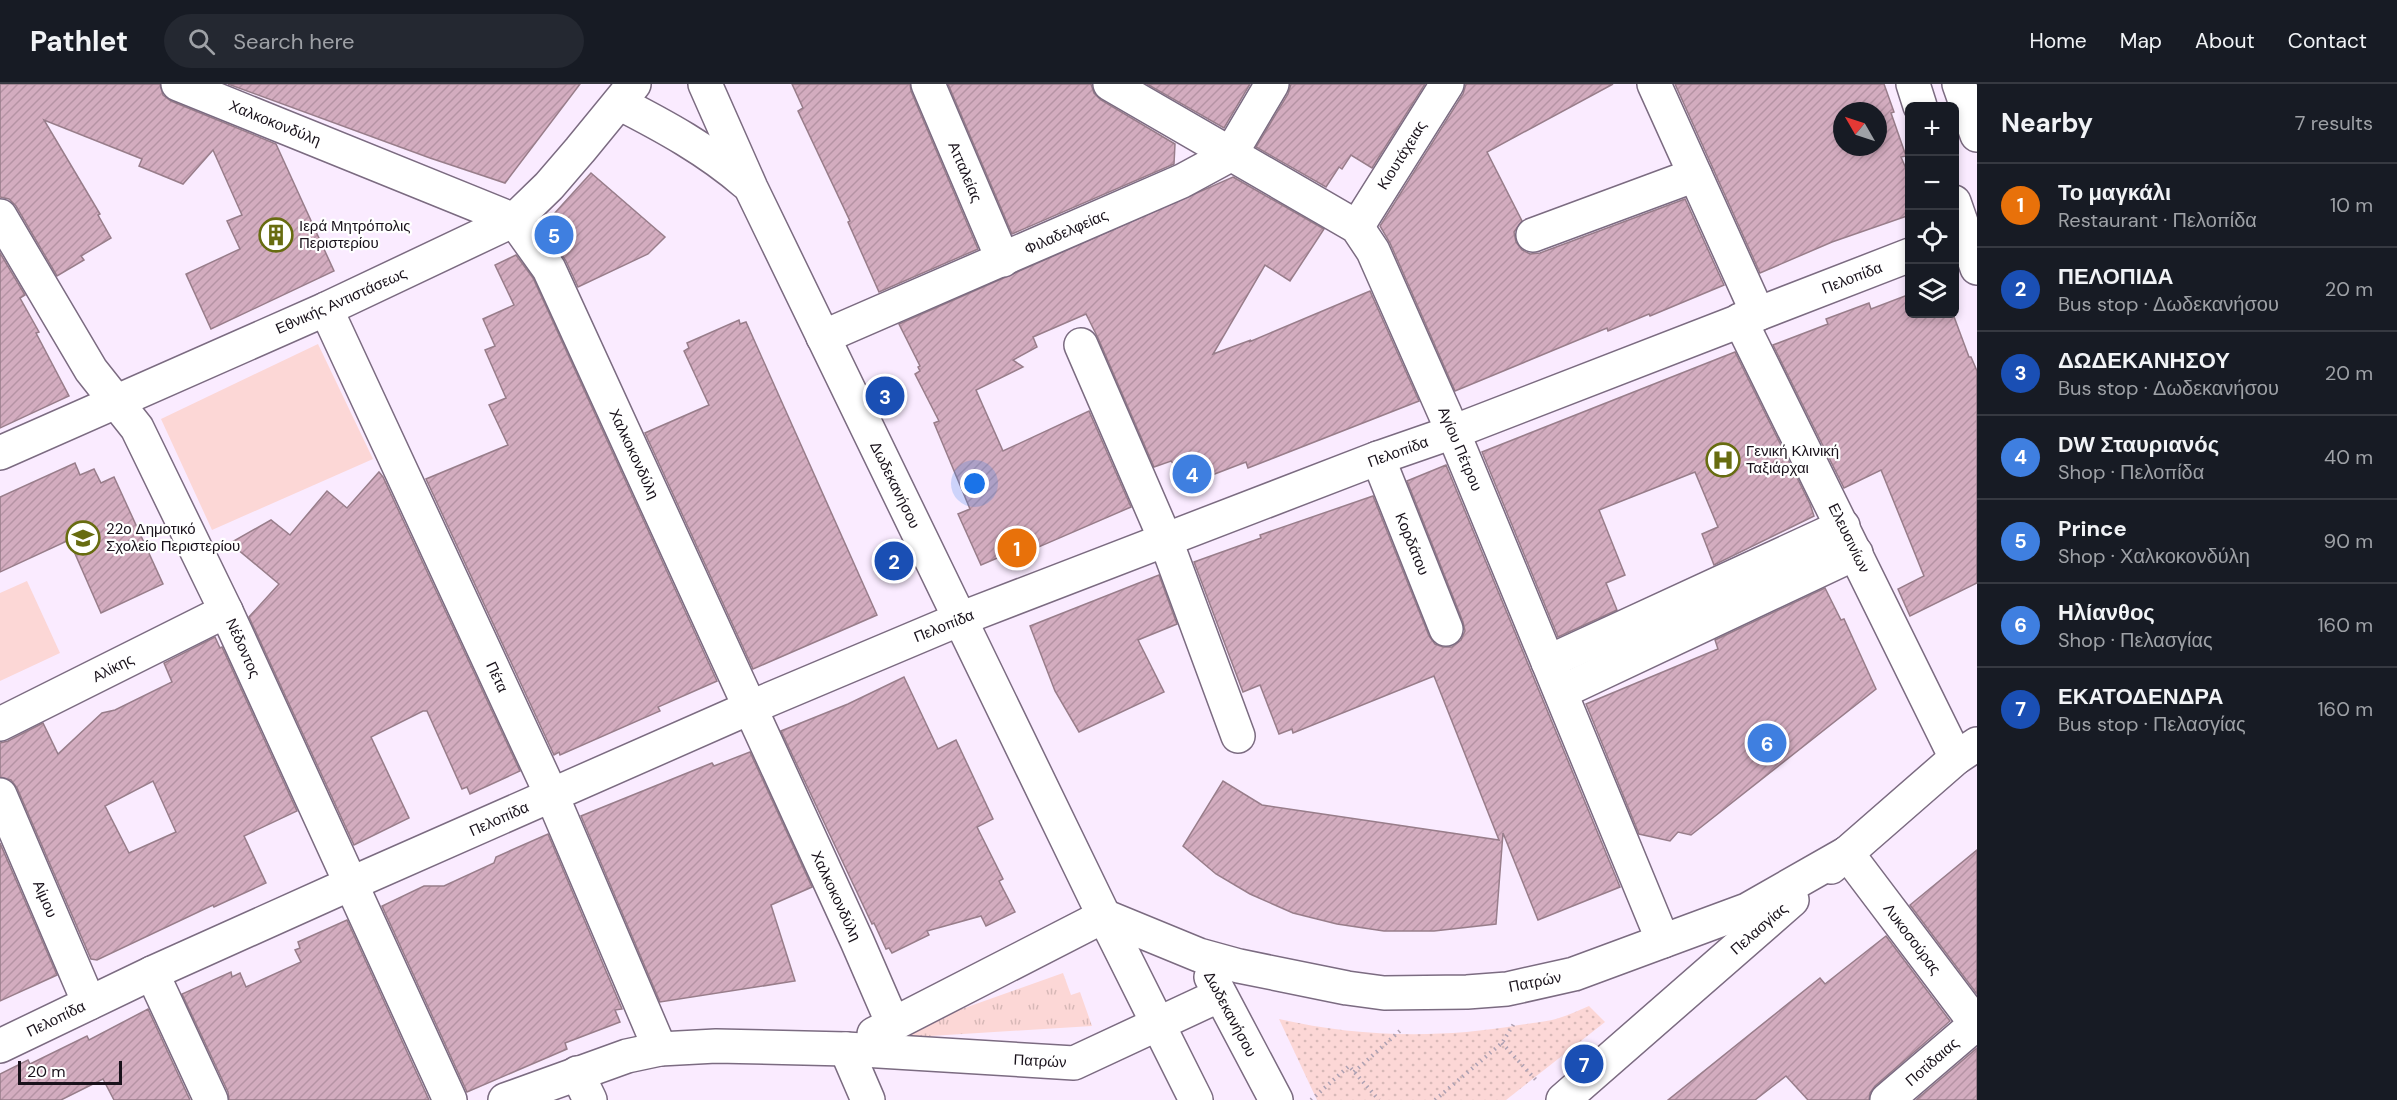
<!DOCTYPE html>
<meta charset="utf-8">
<style>
:root{--surface:#171b24;--page:#242831;--text:#f1f3f6;--muted:#9ea1a6;--line:#363941;--accent:#b45309}
body{margin:0;font-family:"DM Sans",sans-serif;background:var(--page);color:var(--text)}
.controls{position:absolute;right:18px;top:18px;display:grid;overflow:hidden;border-radius:9px;box-shadow:0 3px 9px #0003}
.controls button{width:54px;height:54px;display:grid;place-items:center;padding:0;border:0;border-bottom:2px solid var(--line);background:var(--surface);color:var(--text);font:30px sans-serif}
.compass{position:absolute;left:1833px;top:18px;width:54px;height:54px;border-radius:50%;background:var(--surface);box-shadow:0 3px 9px #0003;rotate:309deg}
.scale{position:absolute;left:18px;bottom:15px;width:104px;box-sizing:border-box;padding-left:6px;border:3px solid #19121b;border-top:0;font-size:16px;line-height:21px;white-space:nowrap;color:#19121b;-webkit-text-stroke:4px #fff;paint-order:stroke}
.you{position:absolute;left:975px;top:400px;width:21px;height:21px;margin:-15px;border:4px solid #fff;border-radius:50%;background:#1a73e8;box-shadow:0 0 0 9px #1a73e833}
.badge{display:grid;place-items:center;width:39px;height:39px;border-radius:50%;background:var(--accent);color:#fff;font-size:20px;font-weight:700}
.pin{position:absolute;translate:-50% -50%;border:3px solid #fff;box-shadow:0 2px 6px #0006}
.list{margin:0;padding:0;list-style:none}
h2{display:flex;justify-content:space-between;align-items:center;height:78px;margin:0;padding:0 24px;font-size:26px}
h2 small{font-size:20px;font-weight:400;color:var(--muted)}
.list li{display:grid;grid-template-columns:39px 1fr auto;gap:18px;align-items:center;box-sizing:border-box;height:84px;padding:0 24px;border-top:2px solid var(--line)}
.list b{display:block;font-size:22px;white-space:nowrap}
.list p{margin:0;font-size:20px;white-space:nowrap;color:var(--muted)}
.list em{font-size:20px;font-style:normal;color:var(--muted)}
.icon{flex:none;width:33px;height:33px;fill:none;stroke:currentColor;stroke-width:2;stroke-linecap:round;stroke-linejoin:round}
.map{position:relative;flex:none;width:1977px;height:1016px;overflow:hidden}
header{display:flex;align-items:center;gap:36px;box-sizing:border-box;height:84px;padding:0 30px;background:var(--surface);border-bottom:2px solid var(--line)}
header strong{font-size:28px}
nav{display:flex;gap:33px;margin-inline-start:auto;font-size:21px}
.search{width:420px;height:54px;background:var(--page);display:flex;align-items:center;gap:15px;box-sizing:border-box;padding:0 21px;border-radius:33px;color:var(--muted);font-size:22px}
main{display:flex}
aside{flex:1;background:var(--surface)}
.map>svg:first-child{display:block}
.grass{fill:url(#grass-tufts)}
.park{fill:url(#park-dots)}
.pitch{fill:#fcd7d6}
.building{fill:url(#building-hatch);stroke:#987d8a;stroke-width:1.5;fill-rule:evenodd}
.lines{fill:none;stroke-linecap:round;stroke-linejoin:round}
.minor-casing{stroke:#7b6b81;stroke-width:36}
.major-casing{stroke:#7b6b81;stroke-width:36}
.path{stroke:#aea1b2;stroke-width:4;stroke-dasharray:1.5 4.5;stroke-linecap:butt}
.minor{stroke:#fff;stroke-width:33}
.major{stroke:#fff;stroke-width:33}
.labels{text-anchor:middle;stroke-width:4.5;stroke-linejoin:round;paint-order:stroke}
.street-label{font-size:15px;fill:#19121b;stroke:#fff}
.poi-label{font-size:15px;fill:#19121b;stroke:#fff;text-anchor:start}
</style>
<header>
<strong>Pathlet</strong>
<div class="search"><svg class="icon" aria-label="search" viewBox="0 0 24 24"><circle cx="10" cy="10" r="6"/><path d="M15 15l6 6"/></svg>Search here</div>
<nav><a>Home</a><a>Map</a><a>About</a><a>Contact</a></nav>
</header>
<main>
<div class="map">
<svg width="1977" height="1016" viewBox="0 0 1977 1016">
<defs>
<pattern id="grass-tufts" width="24" height="20" patternUnits="userSpaceOnUse" patternTransform="scale(1.5)"><rect width="24" height="20" fill="#fcd7d6"/><path d="M3 7l-1-3M5 7V3M7 7l1-3M15 17l-1-3M17 17v-4M19 17l1-3" fill="none" stroke="#d7b8b7"/></pattern>
<pattern id="park-dots" width="8" height="8" patternUnits="userSpaceOnUse" patternTransform="scale(1.5)"><rect width="8" height="8" fill="#fcd7d6"/><path d="M2 2h.1M6 6h.1" fill="none" stroke="#d7b8b7" stroke-width="1.8" stroke-linecap="round"/></pattern>
<pattern id="building-hatch" width="6" height="6" patternUnits="userSpaceOnUse" patternTransform="scale(1.5)"><rect width="6" height="6" fill="#d3acbf"/><path d="M-1 1l2-2M0 6l6-6M5 7l2-2" fill="none" stroke="#b593a4"/></pattern>
</defs>
<rect width="100%" height="100%" fill="#faebff"/>
<polygon class="grass" points="1063,889 1071,911 1080,908 1092,942 883,955 914,942"/>
<path class="park" d="M1589,922L1605,938L1506,1016H1317L1279,935C1358,953 1439,955 1519,941C1532,939 1547,938 1559,934C1569,931 1579,926 1589,922Z"/>
<g class="pitch">
<polygon points="318,260 373,375 212,446 161,335"/>
<polygon points="27,497 60,569 0,597 0,509"/>
</g>
<g class="building">
<polygon points="0,0 160,0 163,11 171,17 276,60 334,187 211,245 186,190 240,165 227,137 242,131 213,66 183,100 139,82 142,75 44,36 100,130 98,131 111,154 81,172 84,176 57,192 16,122 9,115 0,113"/>
<polygon points="228,0 580,0 505,99 430,74"/>
<polygon points="792,0 910,0 911,7 978,165 879,208 848,138 850,137 798,27 803,24"/>
<polygon points="948,0 1091,0 1094,9 1101,16 1175,60 1174,80 1012,150"/>
<polygon points="1147,0 1250,0 1224,44"/>
<polygon points="1291,0 1425,0 1372,84 1351,71 1342,85 1339,83 1326,103 1256,63 1288,10"/>
<polygon points="1466,0 1613,0 1487,68 1522,137 1514,148 1516,158 1522,166 1530,170 1540,169 1685,115 1724,201 1650,232 1649,230 1608,247 1607,244 1455,307 1390,159 1380,142 1463,10"/>
<path d="M1675,0H1884L1894,28L1891,29L1906,72L1901,73L1910,94V131L1832,158L1760,189ZM1842,27H1878V63H1842Z"/>
<polygon points="591,89 665,153 648,170 578,203 566,177 543,142"/>
<polygon points="1233,93 1324,145 1290,197 1265,181 1213,270 1251,256 1249,258 1370,207 1419,317 1248,384 1246,378 1191,399 1171,377 1154,383 1098,254 1086,230 1033,253 1037,263 1013,276 1023,283 976,306 1003,367 1089,327 1131,423 1004,478 1002,472 981,481 958,430 970,425 934,339 939,337 915,290 920,287 918,283 920,282 899,240"/>
<polygon points="0,169 25,211 20,214 39,248 36,249 69,312 0,344"/>
<polygon points="516,171 533,194 717,597 658,623 660,627 560,671 559,668 554,671 426,395 508,361 489,321 506,314 485,266 495,262 483,235 514,221 495,181"/>
<polygon points="1910,210 1910,230 1953,230 1969,273 1971,273 1977,287 1977,499 1910,532 1898,505 1924,492 1881,386 1844,404 1773,261 1828,240 1826,235 1869,219 1871,225"/>
<polygon points="739,236 740,240 746,238 877,531 753,585 645,349 709,321 684,267 689,264 687,259"/>
<polygon points="1735,268 1810,420 1814,432 1714,481 1702,450 1718,443 1695,388 1599,426 1625,491 1606,499 1617,526 1558,553 1482,368"/>
<polygon points="75,379 80,391 94,385 101,399 114,393 163,500 101,529 69,456 0,488 0,413"/>
<polygon points="1446,381 1620,803 1538,836 1503,749 1496,840 1434,847 1384,847 1337,840 1293,829 1250,810 1216,790 1183,762 1223,697 1262,721 1499,756 1434,592 1293,649 1292,645 1279,650 1260,601 1243,608 1194,478 1261,454 1260,451 1373,412 1429,552 1435,560 1443,563 1452,563 1461,556 1465,547 1463,538 1407,397"/>
<polygon points="379,388 383,393 520,687 470,710 467,703 462,705 427,627 423,627 371,653 409,734 354,761 249,533 279,500 230,459 271,436 290,451 327,407 347,424"/>
<polygon points="1159,491 1177,540 1138,556 1164,608 1079,648 1055,607 1030,542"/>
<polygon points="1825,504 1841,536 1844,535 1876,605 1691,751 1678,748 1670,757 1639,750 1586,620 1718,565 1715,556"/>
<path d="M215,553L220,564L222,563L297,727L244,752L266,799L214,823L213,821L97,876L91,875L17,704L11,696L0,693V659L8,657L43,639L58,670L102,629L115,626L172,598L164,579ZM153,697L176,748L129,769L105,722Z"/>
<polygon points="904,593 938,665 956,656 993,735 977,743 1003,795 999,797 1015,828 986,842 981,832 927,847 929,851 892,869 889,864 886,865 874,839 872,840 781,647 848,620"/>
<polygon points="750,668 812,803 771,821 795,897 660,918 581,732 712,679 714,682"/>
<polygon points="548,750 622,925 615,926 620,938 565,959 567,965 467,1008 382,822 424,802 444,802 494,779 496,773"/>
<polygon points="0,759 57,891 0,917"/>
<polygon points="1977,766 1977,910 1910,821"/>
<polygon points="347,836 429,1016 229,1016 228,1008 182,910 231,888 232,893 240,889 246,903 301,878 295,866 300,864 298,858"/>
<polygon points="1886,852 1950,937 1875,1002 1870,1009 1869,1016 1808,1016 1786,992 1755,1016 1668,1016 1820,894 1825,900"/>
<polygon points="148,925 190,1016 114,1016 103,995 61,1016 0,1016 0,990 28,976 30,980 87,952 89,956"/>
<polygon points="1977,964 1977,1016 1916,1016"/>
</g>
<g class="lines">
<g class="minor-casing">
<g id="minor">
<polyline points="178,0 514,136 549,185 857,857 893,940"/>
<polyline points="705,0 751,104 1104,832 1196,1016"/>
<polyline points="928,0 1003,176"/>
<polyline points="1110,0 1357,143 1373,167 1453,348 1663,857"/>
<polyline points="1654,0 1758,230"/>
<path d="M619,19C664,42 708,66 746,99"/>
<polyline points="0,132 91,286 137,344 226,527 450,1016"/>
<polyline points="1357,143 1447,0"/>
<polyline points="1533,151 1695,91"/>
<polyline points="326,225 552,712 660,965"/>
<polyline points="1740,236 1956,674"/>
<polyline points="823,253 1182,97 1230,71 1272,0"/>
<polyline points="1081,261 1166,457 1238,652"/>
<polyline points="0,369 326,225 514,136 549,102 580,66 634,0"/>
<polyline points="1378,374 1446,545"/>
<polyline points="1548,578 1843,442"/>
<polyline points="1561,608 1856,469"/>
<polyline points="0,640 226,527"/>
<polyline points="0,711 89,919"/>
<polyline points="1847,769 1977,941"/>
<polyline points="1831,783 1956,674 1977,660"/>
<polyline points="1104,832 1199,871 1239,882 1347,904 1384,909 1467,908 1507,905 1574,890 1747,826 1847,769"/>
<polyline points="152,889 211,1016"/>
<polyline points="1211,893 1276,1016"/>
<polyline points="874,950 1104,832"/>
<polyline points="0,962 152,889 350,800 749,624 960,535 1378,374 1453,348 1910,171"/>
<polyline points="846,965 868,1016"/>
<polyline points="577,989 590,1016"/>
<polyline points="505,1016 627,972 660,965 716,962 846,965 1074,979 1220,911"/>
<polyline points="1563,1016 1792,816"/>
<polyline points="1887,1016 1977,939"/>
</g>
</g>
<g class="major-casing">
<g id="major">
<polyline points="1913,0 1920,22"/>
<polyline points="1959,0 1977,51"/>
<polyline points="1954,118 1977,184"/>
</g>
</g>
<g class="path">
<polyline points="1502,959 1536,996"/>
<polyline points="1354,988 1403,944"/>
<polyline points="1311,1016 1349,982 1379,1016"/>
<polyline points="1435,1016 1502,959 1515,938"/>
</g>
<use href="#minor" class="minor"/>
<use href="#major" class="major"/>
</g>
<defs>
<g id="building-ring" transform="scale(1.725)"><circle r="9.5" fill="#fff" stroke="#676c10" stroke-width="1.5"/><path d="M-4-6H4V6H1V3H-1V6H-4ZM-2.5-4.3h1.7v1.8h-1.7ZM.8-4.3h1.7v1.8H.8ZM-2.5-1h1.7V.8h-1.7ZM.8-1h1.7V.8H.8Z" fill="#676c10"/></g>
<g id="hospital-ring" transform="scale(1.725)"><circle r="9.5" fill="#fff" stroke="#676c10" stroke-width="1.5"/><path d="M-5-5h3v3.5h4V-5h3V5h-3V1.5h-4V5h-3Z" fill="#676c10"/></g>
<g id="school-ring" transform="scale(1.725)"><circle r="9.5" fill="#fff" stroke="#676c10" stroke-width="1.5"/><path d="M0-5L7-2L0 1L-7-2ZM-4 1L0 2.5L4 1V4Q0 6-4 4Z" fill="#676c10"/></g>
</defs>
<g fill-rule="evenodd">
<use href="#building-ring" x="276" y="151"/>
<use href="#hospital-ring" x="1723" y="376"/>
<use href="#school-ring" x="83" y="454"/>
</g>
<g class="labels">
<g class="street-label">
<text transform="translate(275 39) rotate(22)" y="5">Χαλκοκονδύλη</text>
<text transform="translate(1402 71) rotate(-58)" y="5">Κιουτάχειας</text>
<text transform="translate(965 88) rotate(67)" y="5">Ατταλείας</text>
<text transform="translate(1066 148) rotate(-24)" y="5">Φιλαδελφείας</text>
<text transform="translate(1852 194) rotate(-21)" y="5">Πελοπίδα</text>
<text transform="translate(341 217) rotate(-24)" y="5">Εθνικής Αντιστάσεως</text>
<text transform="translate(1460 365) rotate(67)" y="5">Αγίου Πέτρου</text>
<text transform="translate(1398 368) rotate(-20)" y="5">Πελοπίδα</text>
<text transform="translate(634 370) rotate(65)" y="5">Χαλκοκονδύλη</text>
<text transform="translate(895 401) rotate(64)" y="5">Δωδεκανήσου</text>
<text transform="translate(1849 454) rotate(64)" y="5">Ελευσινίων</text>
<text transform="translate(1412 460) rotate(68)" y="5">Κορδάτου</text>
<text transform="translate(944 542) rotate(-22)" y="5">Πελοπίδα</text>
<text transform="translate(243 564) rotate(66)" y="5">Νέδοντος</text>
<text transform="translate(113 584) rotate(-27)" y="5">Αλίκης</text>
<text transform="translate(497 593) rotate(65)" y="5">Πέτα</text>
<text transform="translate(499 735) rotate(-24)" y="5">Πελοπίδα</text>
<text transform="translate(836 812) rotate(65)" y="5">Χαλκοκονδύλη</text>
<text transform="translate(45 815) rotate(67)" y="5">Αίμου</text>
<text transform="translate(1759 845) rotate(-41)" y="5">Πελασγίας</text>
<text transform="translate(1912 855) rotate(53)" y="5">Λυκοσούρας</text>
<text transform="translate(1535 898) rotate(-11)" y="5">Πατρών</text>
<text transform="translate(1230 930) rotate(62)" y="5">Δωδεκανήσου</text>
<text transform="translate(56 935) rotate(-26)" y="5">Πελοπίδα</text>
<text transform="translate(1040 977) rotate(3)" y="5">Πατρών</text>
<text transform="translate(1932 978) rotate(-41)" y="5">Ποτίδαιας</text>
</g>
<g class="poi-label">
<text x="299" y="147">Ιερά Μητρόπολις<tspan x="299" dy="17">Περιστερίου</tspan></text>
<text x="1746" y="372">Γενική Κλινική<tspan x="1746" dy="17">Ταξιάρχαι</tspan></text>
<text x="106" y="450">22ο Δημοτικό<tspan x="106" dy="17">Σχολείο Περιστερίου</tspan></text>
</g>
</g>
</svg>
<div class="controls">
<button>+</button>
<button>−</button>
<button><svg class="icon" aria-label="locate" viewBox="0 0 24 24"><circle cx="12" cy="12" r="6"/><path d="M12 2v4M12 18v4M2 12h4M18 12h4"/></svg></button>
<button><svg class="icon" aria-label="layers" viewBox="0 0 24 24"><path d="M12 4l9 5-9 5-9-5zM3 14l9 5 9-5"/></svg></button>
</div>
<svg class="compass" viewBox="-18 -18 36 36"><path d="M0-13l5 13h-10z" fill="#e53935"/><path d="M0 13l5-13h-10z" fill="#9ea1a6"/></svg>
<div class="scale">20 m</div>
<div class="you"></div>
<div class="pin badge" style="left:1017px;top:464px;background:#e8710a">1</div>
<div class="pin badge" style="left:894px;top:477px;background:#1a4fb4">2</div>
<div class="pin badge" style="left:885px;top:312px;background:#1a4fb4">3</div>
<div class="pin badge" style="left:1192px;top:390px;background:#3f7fe0">4</div>
<div class="pin badge" style="left:554px;top:151px;background:#3f7fe0">5</div>
<div class="pin badge" style="left:1767px;top:659px;background:#3f7fe0">6</div>
<div class="pin badge" style="left:1584px;top:980px;background:#1a4fb4">7</div>
</div>
<aside>
<h2>Nearby<small>7 results</small></h2>
<ul class="list">
<li><span class="badge" style="background:#e8710a">1</span><div><b>Το μαγκάλι</b><p>Restaurant · Πελοπίδα</p></div><em>10 m</em></li>
<li><span class="badge" style="background:#1a4fb4">2</span><div><b>ΠΕΛΟΠΙΔΑ</b><p>Bus stop · Δωδεκανήσου</p></div><em>20 m</em></li>
<li><span class="badge" style="background:#1a4fb4">3</span><div><b>ΔΩΔΕΚΑΝΗΣΟΥ</b><p>Bus stop · Δωδεκανήσου</p></div><em>20 m</em></li>
<li><span class="badge" style="background:#3f7fe0">4</span><div><b>DW Σταυριανός</b><p>Shop · Πελοπίδα</p></div><em>40 m</em></li>
<li><span class="badge" style="background:#3f7fe0">5</span><div><b>Prince</b><p>Shop · Χαλκοκονδύλη</p></div><em>90 m</em></li>
<li><span class="badge" style="background:#3f7fe0">6</span><div><b>Ηλίανθος</b><p>Shop · Πελασγίας</p></div><em>160 m</em></li>
<li><span class="badge" style="background:#1a4fb4">7</span><div><b>ΕΚΑΤΟΔΕΝΔΡΑ</b><p>Bus stop · Πελασγίας</p></div><em>160 m</em></li>
</ul>
</aside>
</main>
